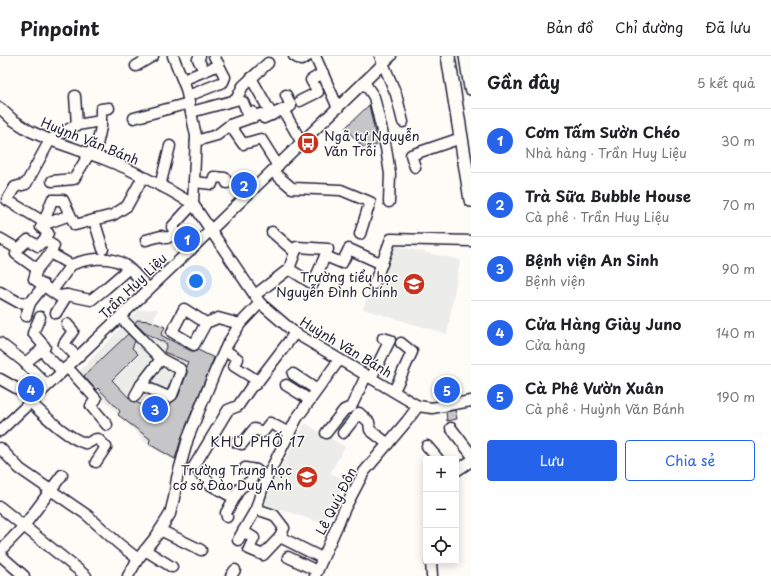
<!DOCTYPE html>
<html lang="vi">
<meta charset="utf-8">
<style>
:root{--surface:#fff;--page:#f6f6f6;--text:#202124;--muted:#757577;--line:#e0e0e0;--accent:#2563eb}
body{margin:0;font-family:"Playpen Sans",sans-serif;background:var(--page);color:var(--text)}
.controls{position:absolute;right:12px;bottom:12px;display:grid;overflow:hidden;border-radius:4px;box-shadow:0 2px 10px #0003}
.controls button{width:36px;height:36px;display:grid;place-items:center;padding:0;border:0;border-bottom:1px solid var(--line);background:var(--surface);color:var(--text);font:20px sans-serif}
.you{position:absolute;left:196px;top:225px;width:14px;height:14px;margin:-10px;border:3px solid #fff;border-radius:50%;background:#1a73e8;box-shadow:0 0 0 6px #1a73e833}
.badge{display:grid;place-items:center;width:26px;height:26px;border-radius:50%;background:var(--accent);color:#fff;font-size:13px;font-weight:700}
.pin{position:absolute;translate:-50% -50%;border:2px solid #fff;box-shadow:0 1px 4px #0006}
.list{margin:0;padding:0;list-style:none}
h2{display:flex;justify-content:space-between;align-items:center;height:52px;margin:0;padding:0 16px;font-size:17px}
h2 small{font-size:13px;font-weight:400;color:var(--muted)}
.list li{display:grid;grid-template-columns:26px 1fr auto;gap:12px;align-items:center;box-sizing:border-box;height:64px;padding:0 16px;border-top:1px solid var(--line)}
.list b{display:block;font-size:15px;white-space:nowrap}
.list p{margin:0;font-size:13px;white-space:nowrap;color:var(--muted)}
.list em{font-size:13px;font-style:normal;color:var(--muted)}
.actions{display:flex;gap:8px;padding:12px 16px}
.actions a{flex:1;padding:9px 0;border:1px solid var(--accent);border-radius:4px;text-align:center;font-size:14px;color:var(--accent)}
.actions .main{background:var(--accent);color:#fff}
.icon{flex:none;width:22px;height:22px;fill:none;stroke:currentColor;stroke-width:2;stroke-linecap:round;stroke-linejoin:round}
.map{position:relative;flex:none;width:471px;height:520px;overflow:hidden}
header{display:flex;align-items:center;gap:24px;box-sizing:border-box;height:56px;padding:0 20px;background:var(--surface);border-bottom:1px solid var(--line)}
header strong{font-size:19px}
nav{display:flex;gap:22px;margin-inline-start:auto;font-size:14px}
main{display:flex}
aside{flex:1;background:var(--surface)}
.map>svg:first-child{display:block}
.built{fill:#ecece9}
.building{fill:#c6c6c8;stroke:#22223b}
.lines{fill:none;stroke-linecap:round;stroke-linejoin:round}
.minor-casing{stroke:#22223b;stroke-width:13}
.major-casing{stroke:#22223b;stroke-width:16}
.minor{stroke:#fdfcf7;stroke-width:10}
.major{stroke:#fdfcf7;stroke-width:13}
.labels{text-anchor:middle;stroke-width:3;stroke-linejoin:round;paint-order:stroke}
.poi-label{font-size:13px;fill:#22223b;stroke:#fdfcf7;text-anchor:end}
.street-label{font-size:13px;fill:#22223b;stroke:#fdfcf7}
.neighbourhood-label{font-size:14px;letter-spacing:1px;fill:#22223b;stroke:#fdfcf7}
</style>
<header>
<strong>Pinpoint</strong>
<nav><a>Bản đồ</a><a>Chỉ đường</a><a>Đã lưu</a></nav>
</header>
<main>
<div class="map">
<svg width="471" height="520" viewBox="0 0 471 520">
<rect width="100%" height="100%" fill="#fdfcf7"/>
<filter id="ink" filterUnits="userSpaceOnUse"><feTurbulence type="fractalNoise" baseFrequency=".025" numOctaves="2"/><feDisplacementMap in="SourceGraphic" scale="8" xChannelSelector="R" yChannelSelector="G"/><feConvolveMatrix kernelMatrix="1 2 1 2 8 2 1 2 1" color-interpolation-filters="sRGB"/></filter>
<g filter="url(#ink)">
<g class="built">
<polygon points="387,188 460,204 447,278 363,253"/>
<polygon points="158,253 151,271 218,302 175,405 149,390 78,317 138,254"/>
<polygon points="305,367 345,391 330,417 347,425 324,468 262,447"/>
</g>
<g class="building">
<polygon points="369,49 377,86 376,90 363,91 345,72"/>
<polygon points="137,264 150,265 165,271 161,279 191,295 194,295 198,294 214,302 182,380 175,403 149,388 150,383 118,359 120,355 98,332 96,334 84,320 128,278 135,285 132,292 138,298 112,324 132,345 167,358 171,347 178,341 187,317 186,310 188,306 164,296 167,288 145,277 135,267"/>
<polygon points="455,354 457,363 447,365 446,356"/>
</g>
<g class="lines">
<g class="minor-casing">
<g id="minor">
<polyline points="173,0 186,33 196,80 193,148 172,171 191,194"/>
<polyline points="200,0 198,3 204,15"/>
<polyline points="294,0 301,4 308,0"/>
<polyline points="315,0 338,52"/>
<polyline points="380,0 396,38 403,66"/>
<polyline points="136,10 153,0"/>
<polyline points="251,22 272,59"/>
<polyline points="183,24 219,9"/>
<polyline points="364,26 374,41 386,92 390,118 389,146"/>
<polyline points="75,40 77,69"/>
<polyline points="188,40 223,26 225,21 214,0"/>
<polyline points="300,45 318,36 311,24 323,17"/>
<polyline points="243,46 247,56 252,56 254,61"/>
<polyline points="0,52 13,64 30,75 50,84 104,103 126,112 169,134 193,148 260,247 295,277 418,350 432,352 471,345"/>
<polyline points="283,54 302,87"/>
<polyline points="191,56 236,44 243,30 268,7"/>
<polyline points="134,62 189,47"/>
<polyline points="230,69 243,88 261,83 278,110"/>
<polyline points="196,85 217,79 230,69 261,58 264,62 291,50 286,39"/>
<polyline points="415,111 411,99 461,82"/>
<polyline points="272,115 292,132 341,134 370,146 360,178"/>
<polyline points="52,125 74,123 89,98 97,89 101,71 101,53 109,52"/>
<polyline points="194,126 212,128 214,121 225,122 227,127"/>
<polyline points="160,130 170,90"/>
<polyline points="70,159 48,167 44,166 52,144 63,144 75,169 113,159 127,150 143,121"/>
<polyline points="94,164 103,193"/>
<polyline points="272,176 295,196"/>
<polyline points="0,184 1,183 18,193 28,184 38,190 44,184 54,190 50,197"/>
<polyline points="44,184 48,177 41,171 44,166 7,144 15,131 26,128 50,84 59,78 77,69 101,65"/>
<polyline points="146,184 161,180 167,182 177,177"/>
<polyline points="18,193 16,198 37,213"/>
<polyline points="325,200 342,207 349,193 382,208"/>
<polyline points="71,209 50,197 37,213 34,223 58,240 67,239 91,244 106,232 128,213"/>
<path d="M71,209C86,203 108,199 123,208C132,213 142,226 149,233"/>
<polyline points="374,228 391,183 471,185"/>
<polyline points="52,235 71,209"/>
<polyline points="0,236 18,246 30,247"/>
<polyline points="255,239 289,213 297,191 328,193 313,228 289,213"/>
<polyline points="56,257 67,239"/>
<polyline points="26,260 30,247 44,229"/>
<polyline points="120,261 161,303 141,329 135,340"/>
<polyline points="206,267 184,253 172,276 194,289 206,267 218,262 240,268"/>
<polyline points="67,268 73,275 64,288 77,301"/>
<polyline points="0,287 23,305 47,329"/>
<polyline points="41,294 62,315"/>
<polyline points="225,294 238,303 234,310 258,325"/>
<polyline points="25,307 45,291 33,277 40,261"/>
<polyline points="67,311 96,343 91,350 107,369"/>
<polyline points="293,318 317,334"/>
<polyline points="371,322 390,284 383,282"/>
<polyline points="0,323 34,342"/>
<polyline points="141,329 169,341 172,339 181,315 180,313 161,303"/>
<polyline points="286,329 310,344"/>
<polyline points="394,335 412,296 401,287"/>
<path d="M30,346C43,358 67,382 85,387C90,389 92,382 98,383L106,391L96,406"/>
<polyline points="451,372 471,398"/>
<polyline points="0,375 210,175 391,0"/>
<polyline points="326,377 344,354 351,351 366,320"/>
<polyline points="343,377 359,357 369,366 370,374 388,388"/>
<polyline points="236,386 242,388 254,373 263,376 270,367 289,377"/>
<polyline points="427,390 438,403"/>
<polyline points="0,392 20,413 87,459 119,488 138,503"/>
<polyline points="193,412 228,354 238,350 251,331 256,328 295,277"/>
<polyline points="245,412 256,414 260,417"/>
<polyline points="456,415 471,405"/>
<polyline points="200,418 208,425 209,428 234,442"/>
<polyline points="0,451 86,520"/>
<polyline points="256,453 274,459 284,472 280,481 322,502"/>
<polyline points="227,461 226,457 240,432 251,425 256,414"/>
<polyline points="160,474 201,494"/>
<polyline points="243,475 254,482 249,493 263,499 280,481"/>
<polyline points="238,484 256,453 264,427 297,362 339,304"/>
<polyline points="145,494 172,511"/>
<polyline points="0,495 24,470 62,419"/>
<polyline points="0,499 24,520"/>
<polyline points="288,501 317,515"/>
<polyline points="431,505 432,520"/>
<polyline points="128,520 138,503 157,479 170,458 174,442 177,422 188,382 216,313 227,289 240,268 260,247"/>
<polyline points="231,520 235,514"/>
<polyline points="315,520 345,452 364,416 407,365 418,350"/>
</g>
</g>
<g class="major-casing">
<g id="major">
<polyline points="448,0 471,144"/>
<polyline points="466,0 471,32"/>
</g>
</g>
<use href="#minor" class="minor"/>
<use href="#major" class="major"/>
</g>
</g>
<defs>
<g id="bus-disc" transform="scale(1.15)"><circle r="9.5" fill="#c8321e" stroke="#fdfcf7"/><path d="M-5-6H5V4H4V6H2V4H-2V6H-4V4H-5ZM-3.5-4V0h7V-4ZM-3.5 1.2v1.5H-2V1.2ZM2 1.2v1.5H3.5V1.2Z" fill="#fff"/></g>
<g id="school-disc" transform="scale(1.15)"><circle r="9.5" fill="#c8321e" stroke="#fdfcf7"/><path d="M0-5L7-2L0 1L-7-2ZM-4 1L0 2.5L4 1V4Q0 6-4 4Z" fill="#fff"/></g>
</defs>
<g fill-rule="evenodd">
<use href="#bus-disc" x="308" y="87"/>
<use href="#school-disc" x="414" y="228"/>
<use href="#school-disc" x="307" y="421"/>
</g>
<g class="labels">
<g class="poi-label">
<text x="324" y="85" text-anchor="start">Ngã tư Nguyễn<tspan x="324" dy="15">Văn Trỗi</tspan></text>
<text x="398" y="226">Trường tiểu học<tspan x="398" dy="15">Nguyễn Đình Chính</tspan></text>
<text x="292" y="419">Trường Trung học<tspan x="292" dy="15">cơ sở Đào Duy Anh</tspan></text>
</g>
<g class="street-label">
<text transform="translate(90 85) rotate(22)" y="5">Huỳnh Văn Bánh</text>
<text transform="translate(133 230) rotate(-44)" y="5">Trần Huy Liệu</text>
<text transform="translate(346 291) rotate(31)" y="5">Huỳnh Văn Bánh</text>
<text transform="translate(336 445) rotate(-63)" y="5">Lê Quý Ðôn</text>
</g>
<g class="neighbourhood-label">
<text x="258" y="391">KHU PHỐ 17</text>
</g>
</g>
</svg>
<div class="controls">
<button>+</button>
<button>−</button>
<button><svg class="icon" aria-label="locate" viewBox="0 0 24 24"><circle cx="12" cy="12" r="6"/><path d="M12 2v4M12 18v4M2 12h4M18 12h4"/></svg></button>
</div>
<div class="you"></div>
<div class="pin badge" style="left:187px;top:183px">1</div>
<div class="pin badge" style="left:244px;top:129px">2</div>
<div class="pin badge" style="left:155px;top:353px">3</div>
<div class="pin badge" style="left:31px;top:333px">4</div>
<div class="pin badge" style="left:447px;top:334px">5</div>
</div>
<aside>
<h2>Gần đây<small>5 kết quả</small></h2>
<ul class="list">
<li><span class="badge">1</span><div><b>Cơm Tấm Sườn Chéo</b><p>Nhà hàng · Trần Huy Liệu</p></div><em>30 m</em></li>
<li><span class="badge">2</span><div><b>Trà Sữa Bubble House</b><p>Cà phê · Trần Huy Liệu</p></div><em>70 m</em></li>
<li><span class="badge">3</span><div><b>Bệnh viện An Sinh</b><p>Bệnh viện</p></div><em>90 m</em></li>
<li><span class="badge">4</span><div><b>Cửa Hàng Giày Juno</b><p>Cửa hàng</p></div><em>140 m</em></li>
<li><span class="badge">5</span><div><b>Cà Phê Vườn Xuân</b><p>Cà phê · Huỳnh Văn Bánh</p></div><em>190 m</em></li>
</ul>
<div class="actions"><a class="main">Lưu</a><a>Chia sẻ</a></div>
</aside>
</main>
